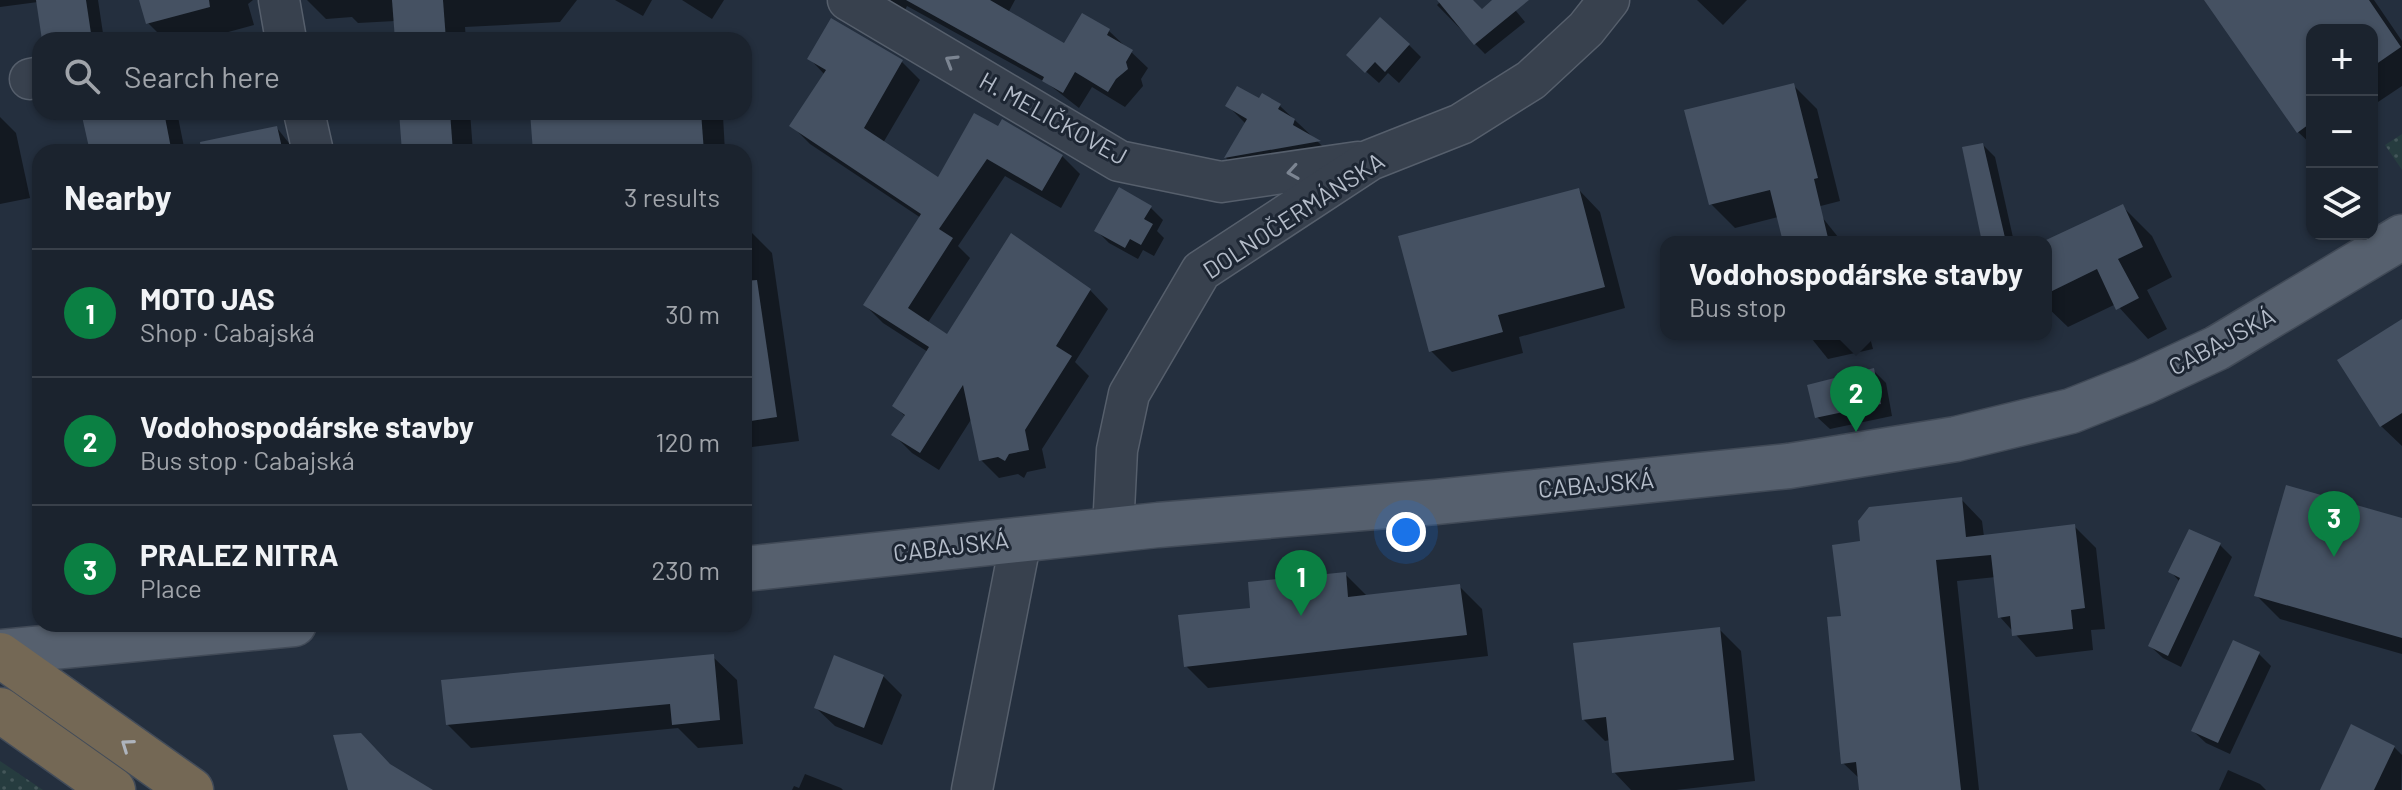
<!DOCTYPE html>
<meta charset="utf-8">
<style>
:root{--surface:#1b232e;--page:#242b36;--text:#f1f3f6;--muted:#a0a4aa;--line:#39404a;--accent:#0b8043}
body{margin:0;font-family:Barlow,sans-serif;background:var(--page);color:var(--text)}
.controls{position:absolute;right:24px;top:24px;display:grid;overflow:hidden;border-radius:16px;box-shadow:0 2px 6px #0004}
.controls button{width:72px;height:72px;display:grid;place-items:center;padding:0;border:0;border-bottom:2px solid var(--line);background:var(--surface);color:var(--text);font:40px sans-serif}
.you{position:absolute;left:1406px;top:532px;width:28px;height:28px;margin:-20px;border:6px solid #fff;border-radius:50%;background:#1a73e8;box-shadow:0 0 0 12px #1a73e833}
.badge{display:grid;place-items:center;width:52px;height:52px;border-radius:50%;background:var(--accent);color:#fff;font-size:26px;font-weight:700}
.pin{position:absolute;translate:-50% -66px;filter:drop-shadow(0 2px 4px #0008)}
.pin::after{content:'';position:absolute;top:42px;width:28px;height:24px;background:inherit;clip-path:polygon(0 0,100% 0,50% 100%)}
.popup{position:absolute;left:1660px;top:236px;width:392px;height:104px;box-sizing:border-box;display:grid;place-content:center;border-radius:16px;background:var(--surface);filter:drop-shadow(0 2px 6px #0005);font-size:26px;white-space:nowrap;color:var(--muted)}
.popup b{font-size:30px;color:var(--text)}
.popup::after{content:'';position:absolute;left:50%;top:100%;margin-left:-16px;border:16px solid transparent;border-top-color:var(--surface)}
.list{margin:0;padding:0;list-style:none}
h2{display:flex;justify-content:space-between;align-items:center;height:104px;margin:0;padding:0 32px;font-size:34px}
h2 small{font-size:26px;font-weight:400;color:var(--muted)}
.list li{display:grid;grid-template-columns:52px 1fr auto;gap:24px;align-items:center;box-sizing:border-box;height:128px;padding:0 32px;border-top:2px solid var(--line)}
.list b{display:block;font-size:30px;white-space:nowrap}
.list p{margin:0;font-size:26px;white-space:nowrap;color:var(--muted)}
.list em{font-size:26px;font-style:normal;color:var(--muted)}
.icon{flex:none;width:44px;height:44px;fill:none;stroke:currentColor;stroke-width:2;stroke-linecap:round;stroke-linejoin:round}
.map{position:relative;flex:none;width:2402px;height:790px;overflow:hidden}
.search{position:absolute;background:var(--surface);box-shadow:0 2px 6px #0004;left:32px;top:32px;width:720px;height:88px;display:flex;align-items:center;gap:20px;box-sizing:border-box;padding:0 28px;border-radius:24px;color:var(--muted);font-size:30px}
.panel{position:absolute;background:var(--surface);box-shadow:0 2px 6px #0004;left:32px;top:144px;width:720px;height:488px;border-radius:24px}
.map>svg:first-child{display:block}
.grass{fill:url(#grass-dots)}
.shadow{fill:#0007}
.building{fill:#455162}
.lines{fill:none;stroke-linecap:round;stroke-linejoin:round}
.minor-casing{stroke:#565f6c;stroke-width:43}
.major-casing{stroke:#414a57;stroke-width:47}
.highway-casing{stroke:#434c59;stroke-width:47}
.minor{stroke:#38414e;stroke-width:40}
.major{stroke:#56606e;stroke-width:44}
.highway{stroke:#746855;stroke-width:44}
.oneway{stroke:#7c8592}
.oneway2{stroke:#aeb4bd}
.labels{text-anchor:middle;stroke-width:6;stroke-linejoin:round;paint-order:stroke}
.street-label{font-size:24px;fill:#b4bcc9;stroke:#1d2633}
</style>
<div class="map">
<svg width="2402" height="790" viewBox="0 0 2402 790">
<defs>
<pattern id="grass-dots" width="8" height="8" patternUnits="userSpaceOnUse" patternTransform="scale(2)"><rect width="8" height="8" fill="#263c3f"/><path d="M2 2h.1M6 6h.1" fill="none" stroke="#435659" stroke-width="1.8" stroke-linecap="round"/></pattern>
</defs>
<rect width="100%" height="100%" fill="#242f3e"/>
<g class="grass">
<polygon points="2402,134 2402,170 2385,145"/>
<polygon points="0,761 43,790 0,790"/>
</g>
<g class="shadow">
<polygon points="0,0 98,0 104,40 44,40 38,2 0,7"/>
<polygon points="141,0 253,0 248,4 254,25 199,40 165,40 148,23"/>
<polygon points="307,0 577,0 560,22 465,27 466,40 397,40 395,21 358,23 352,17 326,19"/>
<polygon points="615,0 652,0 643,16"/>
<polygon points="682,0 724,0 712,19"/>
<polygon points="888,0 1015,0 1008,13 1065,46 1083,15 1109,31 1148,68 1141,79 1143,86 1125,107 1092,87 1079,108 1047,83 907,6 905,10"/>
<polygon points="1442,0 1470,0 1482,11 1496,0 1507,0 1525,22 1485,54 1437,5"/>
<polygon points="1697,0 1747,0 1723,25"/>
<polygon points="2207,0 2374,0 2402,41 2402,86 2372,106 2372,30 2312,30 2312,145 2298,132"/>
<polygon points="831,21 902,62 920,80 883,143 938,180 975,116 1062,156 1080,174 1061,208 1005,176 958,246 970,258 927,324 947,337 1090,290 1108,309 1075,362 1089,376 1042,449 1046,468 1027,472 1024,478 1018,474 999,478 981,460 972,418 939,470 912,453 894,435 906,417 894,406 928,352 883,323 865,305 921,218 810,144 792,126 825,75 810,59"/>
<polygon points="1409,45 1421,57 1399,83 1388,73 1379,83 1361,67"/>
<polygon points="1793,85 1817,109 1840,201 1735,228 1711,204"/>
<polygon points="1260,101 1280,106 1336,159 1244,176 1226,158 1246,124 1228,106"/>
<polygon points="83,112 177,112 185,152 92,152"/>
<polygon points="401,112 470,112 473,152 404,152"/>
<polygon points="532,112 718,112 723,116 725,152 535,152"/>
<polygon points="0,117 16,133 30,198 0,204"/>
<polygon points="277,128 296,152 233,152"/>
<polygon points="1983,145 1995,157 2014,242 1988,242"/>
<polygon points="1579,190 1600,212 1625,308 1519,337 1523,353 1452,372 1431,351"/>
<polygon points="2122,206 2152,236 2172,277 2147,290 2167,329 2148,339 2116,304 2068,327 2046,306 2046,242"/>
<polygon points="1151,208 1163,220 1157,231 1164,238 1154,256 1143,250 1138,259 1109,243 1097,231"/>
<polygon points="1822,217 1842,242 1785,242"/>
<polygon points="748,229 772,253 799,441 744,448 744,230"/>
<polygon points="2402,321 2402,446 2381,426"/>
<polygon points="1808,334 1869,334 1873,349 1828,359"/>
<polygon points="1874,371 1886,383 1892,416 1830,429 1817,417"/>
<polygon points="1961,499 1982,521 1984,537 2074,526 2096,548 2105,629 2091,630 2093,650 2036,657 2000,617 1996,577 1957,581 1979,790 1861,790 1860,779 1843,763 1843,618 1862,543"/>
<polygon points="2402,520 2402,654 2280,619 2256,595"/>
<polygon points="2220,545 2232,557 2181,667 2163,658 2150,646 2180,582 2171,572"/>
<polygon points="1345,574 1368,597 1460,587 1482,609 1488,656 1208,688 1186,666 1253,609"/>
<polygon points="1719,629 1741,651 1755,781 1676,790 1631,790 1614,772 1610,740 1605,741 1583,719"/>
<polygon points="2258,653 2271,666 2230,754 2206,743 2193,731"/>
<polygon points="713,657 737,680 743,744 698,748 678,728 471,748 447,724"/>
<polygon points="883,676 902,695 882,745 835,726 816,708"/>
<polygon points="2394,747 2402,755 2401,790 2322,790"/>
<polygon points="2228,770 2260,784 2266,790 2219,790"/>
<polygon points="805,774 841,788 843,790 792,790 794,786 799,788"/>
</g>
<g class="building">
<polygon points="36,0 86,0 92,40 42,40"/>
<polygon points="139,0 209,0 210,7 146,24"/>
<polygon points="392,0 443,0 446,40 395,40"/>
<polygon points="906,0 990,0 1064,43 1082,13 1110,29 1107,35 1133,50 1126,62 1128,69 1116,79 1108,92 1075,72 1063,93 1042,81 1044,77"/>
<polygon points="1437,0 1473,0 1482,9 1492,0 1529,0 1474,45"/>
<polygon points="2204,0 2369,0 2401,47 2372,67 2372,30 2312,30 2312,122 2297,133"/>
<polygon points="1380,17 1410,44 1385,72 1375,62 1365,73 1346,55"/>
<polygon points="831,18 903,60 864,128 938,177 974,113 998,126 1002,119 1063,155 1042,191 987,159 939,229 953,238 908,308 947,334 1011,233 1091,289 1056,346 1072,356 1025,430 1029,450 1009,454 1005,461 998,457 979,461 963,385 920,453 891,435 905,415 892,406 929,347 863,305 921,214 789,126 826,70 807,59"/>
<polygon points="1794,83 1818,178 1814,179 1829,242 1783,242 1770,190 1709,205 1684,110"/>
<polygon points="1237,86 1259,98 1262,93 1281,104 1278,109 1295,119 1293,125 1321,141 1224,158 1247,119 1225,106"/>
<polygon points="81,112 164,112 171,148 151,152 90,152"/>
<polygon points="399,112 450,112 453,152 402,152"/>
<polygon points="530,112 701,112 704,152 533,152"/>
<polygon points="277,126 283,152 201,152 200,142"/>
<polygon points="1983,143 2006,242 1982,242 1962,147"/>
<polygon points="1119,187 1152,206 1144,219 1153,224 1141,245 1130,239 1125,248 1094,231"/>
<polygon points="1579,188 1605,287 1498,315 1503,332 1429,352 1398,236"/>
<polygon points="2123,204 2143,247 2118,259 2139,298 2116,310 2097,269 2046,294 2046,240"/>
<polygon points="757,280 777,417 744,422 744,281"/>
<polygon points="2402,319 2402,413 2380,427 2337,360"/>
<polygon points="1874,368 1881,404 1815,418 1807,385"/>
<polygon points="2286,485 2402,518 2402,638 2254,596"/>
<polygon points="1962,497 1966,537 2075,524 2085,608 2071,610 2073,629 2012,636 2010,616 1998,618 1991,555 1936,560 1961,790 1859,790 1856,762 1841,764 1827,617 1841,616 1832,545 1860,541 1858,521 1869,507"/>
<polygon points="2189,529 2221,543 2168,656 2148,646 2180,578 2168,572"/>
<polygon points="1346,572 1348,597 1460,584 1467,635 1184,667 1178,615 1250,608 1248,582"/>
<polygon points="1720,627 1734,760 1612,773 1606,717 1582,720 1573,643"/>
<polygon points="2233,640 2260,652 2218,743 2191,731"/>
<polygon points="714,654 720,720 672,725 670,704 446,725 441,680"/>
<polygon points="834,655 884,675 864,728 814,708"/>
<polygon points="2351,724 2395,746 2374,790 2320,790"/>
<polygon points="361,733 390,764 433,790 348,790 333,735"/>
</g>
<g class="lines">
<g class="minor-casing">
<g id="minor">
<polyline points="279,0 286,40"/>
<polyline points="848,0 1119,161 1221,182 1358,162"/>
<polyline points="30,79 40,77"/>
<polyline points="304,112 313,152"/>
<polyline points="1113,530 1117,450 1129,394 1201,271 1370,160 1461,124 1531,80 1586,29 1609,0"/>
<polyline points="972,790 1021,539"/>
</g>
</g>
<g class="major-casing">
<g id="major">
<polyline points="744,569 1158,525 1436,502 1789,466 1956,439 2071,411 2144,382 2217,348 2402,237"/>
<polyline points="0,652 294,624"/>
</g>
</g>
<g class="highway-casing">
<g id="highway">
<polyline points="0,655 191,790"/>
<polyline points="0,710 113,790"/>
</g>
</g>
<use href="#minor" class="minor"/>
<use href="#major" class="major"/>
<use href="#highway" class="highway"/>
</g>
<defs><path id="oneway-chevron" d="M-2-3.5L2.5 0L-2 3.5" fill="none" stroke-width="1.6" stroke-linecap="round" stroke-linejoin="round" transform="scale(2)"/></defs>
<g class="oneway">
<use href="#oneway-chevron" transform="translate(951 61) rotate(-149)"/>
<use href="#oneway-chevron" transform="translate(1293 172) rotate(171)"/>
</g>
<use class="oneway2" href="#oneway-chevron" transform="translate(127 745) rotate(-145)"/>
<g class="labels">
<g class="street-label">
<text transform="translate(1053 119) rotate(29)" y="8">H. MELIČKOVEJ</text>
<text transform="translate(1294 216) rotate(-33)" y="8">DOLNOČERMÁNSKA</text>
<text transform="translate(2222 342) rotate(-28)" y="8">CABAJSKÁ</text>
<text transform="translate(1596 485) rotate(-5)" y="8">CABAJSKÁ</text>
<text transform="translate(951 547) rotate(-7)" y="8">CABAJSKÁ</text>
</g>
</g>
</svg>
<div class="controls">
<button>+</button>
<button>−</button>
<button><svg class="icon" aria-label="layers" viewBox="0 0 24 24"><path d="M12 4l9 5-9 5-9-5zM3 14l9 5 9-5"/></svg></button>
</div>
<div class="you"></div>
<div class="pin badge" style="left:1301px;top:616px">1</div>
<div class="pin badge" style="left:1856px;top:432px">2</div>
<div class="popup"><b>Vodohospodárske stavby</b>Bus stop</div>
<div class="pin badge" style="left:2334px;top:557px">3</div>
<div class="search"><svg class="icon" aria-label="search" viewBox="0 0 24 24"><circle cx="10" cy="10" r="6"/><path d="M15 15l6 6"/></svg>Search here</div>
<section class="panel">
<h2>Nearby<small>3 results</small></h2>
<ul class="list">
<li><span class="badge">1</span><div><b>MOTO JAS</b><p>Shop · Cabajská</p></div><em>30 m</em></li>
<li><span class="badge">2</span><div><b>Vodohospodárske stavby</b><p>Bus stop · Cabajská</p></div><em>120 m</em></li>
<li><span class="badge">3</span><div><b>PRALEZ NITRA</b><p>Place</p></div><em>230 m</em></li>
</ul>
</section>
</div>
